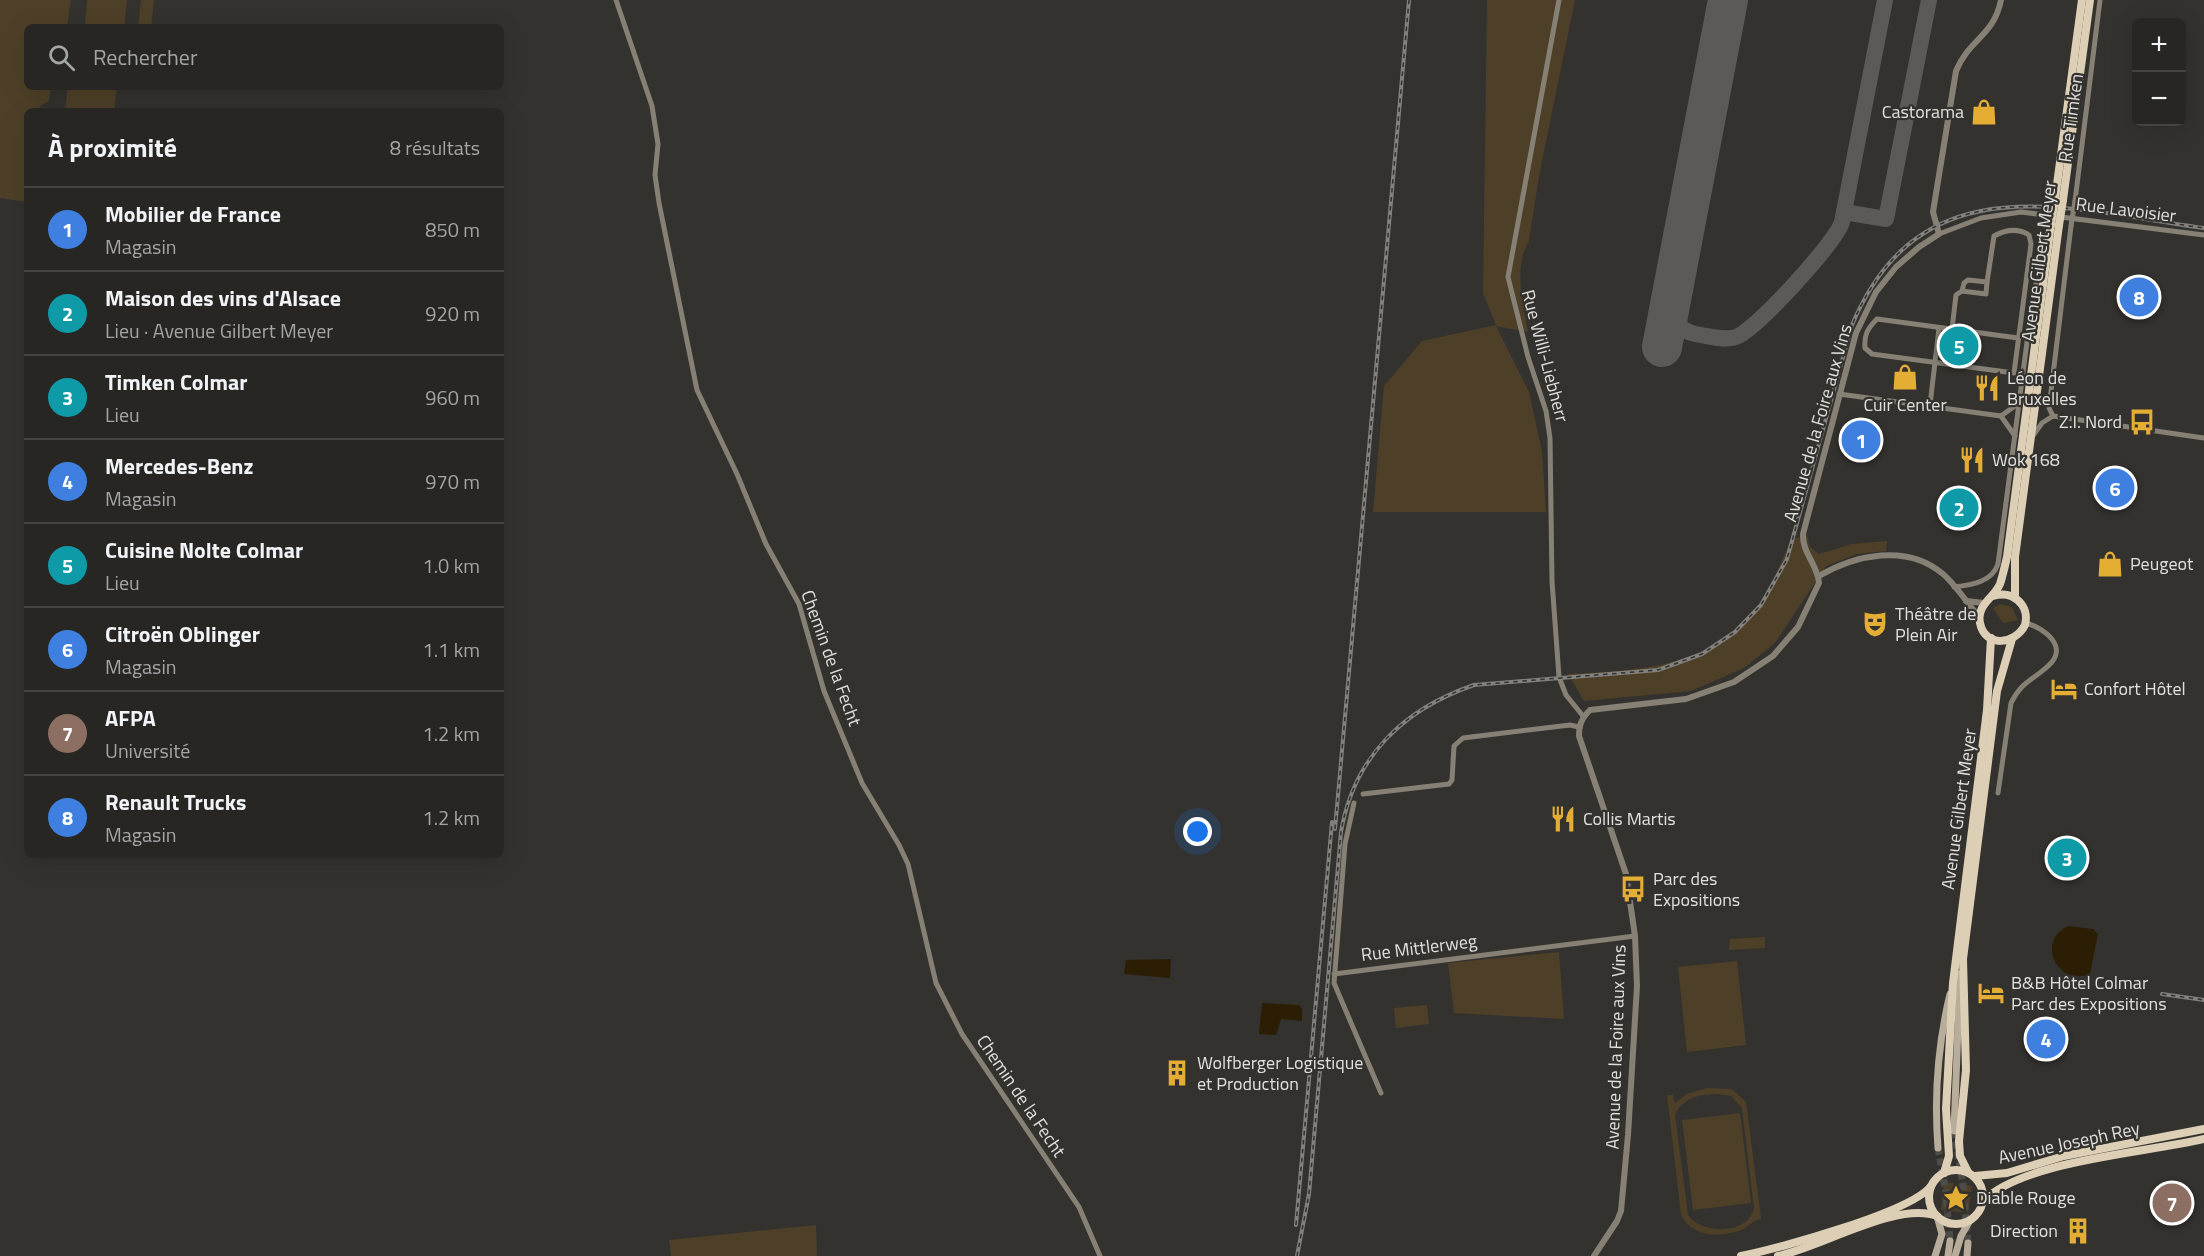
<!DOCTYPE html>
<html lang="fr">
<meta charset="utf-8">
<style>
:root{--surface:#272622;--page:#33322f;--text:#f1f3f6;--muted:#a4a5a5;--line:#434340;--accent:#e4ae35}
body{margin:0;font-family:"Titillium Web",sans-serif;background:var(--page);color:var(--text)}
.controls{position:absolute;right:18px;top:18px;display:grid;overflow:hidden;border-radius:9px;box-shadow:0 6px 24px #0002}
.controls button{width:54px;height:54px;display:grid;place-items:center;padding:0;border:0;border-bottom:2px solid var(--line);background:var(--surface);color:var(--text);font:30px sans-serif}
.you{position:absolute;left:1198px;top:832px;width:21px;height:21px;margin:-15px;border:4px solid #fff;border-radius:50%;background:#1a73e8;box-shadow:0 0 0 9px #1a73e833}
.badge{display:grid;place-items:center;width:39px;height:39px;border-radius:50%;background:var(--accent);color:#fff;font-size:20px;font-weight:700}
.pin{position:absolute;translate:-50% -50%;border:3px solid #fff;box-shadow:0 2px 6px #0006}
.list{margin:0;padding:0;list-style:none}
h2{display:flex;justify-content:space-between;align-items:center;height:78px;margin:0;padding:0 24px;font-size:26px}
h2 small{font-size:20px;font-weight:400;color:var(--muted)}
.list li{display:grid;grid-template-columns:39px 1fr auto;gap:18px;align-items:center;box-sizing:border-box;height:84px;padding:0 24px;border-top:2px solid var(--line)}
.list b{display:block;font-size:22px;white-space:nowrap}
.list p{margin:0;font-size:20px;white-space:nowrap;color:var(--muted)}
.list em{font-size:20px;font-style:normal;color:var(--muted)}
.icon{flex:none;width:33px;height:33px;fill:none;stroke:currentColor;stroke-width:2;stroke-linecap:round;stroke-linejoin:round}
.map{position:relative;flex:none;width:2204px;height:1256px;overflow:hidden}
.search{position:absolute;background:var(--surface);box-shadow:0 6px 24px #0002;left:24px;top:24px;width:480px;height:66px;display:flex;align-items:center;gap:15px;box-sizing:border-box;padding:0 21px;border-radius:9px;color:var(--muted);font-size:22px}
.panel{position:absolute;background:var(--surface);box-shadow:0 6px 24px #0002;left:24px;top:108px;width:480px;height:750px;border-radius:9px}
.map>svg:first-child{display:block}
.green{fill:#4e4028;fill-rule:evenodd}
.water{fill:#2b1e05}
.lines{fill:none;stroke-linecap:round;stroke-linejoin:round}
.taxiway{stroke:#5c5a56;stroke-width:16}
.runway{stroke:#5c5a56;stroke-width:40}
.secondary-tunnel{stroke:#4e4c48;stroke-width:7;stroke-dasharray:7 3.5;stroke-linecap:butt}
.minor{stroke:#878175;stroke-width:5}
.tertiary{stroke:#878175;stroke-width:6}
.secondary{stroke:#b8ad9a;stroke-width:7}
.primary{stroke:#ddcfb6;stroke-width:8}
.rail-casing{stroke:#83817e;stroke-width:4}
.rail{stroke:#34322e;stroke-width:1.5;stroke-dasharray:4.5;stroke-linecap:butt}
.minor-bridge{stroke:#878175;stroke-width:5}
.primary-bridge{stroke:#ddcfb6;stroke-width:8}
.labels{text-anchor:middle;stroke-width:4.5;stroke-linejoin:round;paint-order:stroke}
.poi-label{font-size:18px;fill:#e2e0de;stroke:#34322e;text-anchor:start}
.street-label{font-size:18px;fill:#e2e0de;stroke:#34322e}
</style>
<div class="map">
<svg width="2204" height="1256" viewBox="0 0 2204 1256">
<rect width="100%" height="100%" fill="#34322e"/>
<g class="green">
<polygon points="0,0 71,0 67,27 27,27 27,87 51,87 49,101 40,106 39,111 27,111 27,202 0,198"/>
<polygon points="87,0 127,0 124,27 85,27"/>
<polygon points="141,0 154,0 151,27 138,27"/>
<path d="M1487,0H1575L1539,176L1529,241C1513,266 1523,305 1528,332L1496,326L1529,392L1542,451L1546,512H1373L1384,386L1422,341L1496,325L1483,293Z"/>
<polygon points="68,87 117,87 114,111 65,111"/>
<path d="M1807,535L1810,547L1819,554L1852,544L1887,541L1886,551L1857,554L1826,566L1775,643L1744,668L1691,691L1584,701L1568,674C1641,671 1719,667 1764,598C1775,580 1782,559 1791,540Z"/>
<polygon points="2000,604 2012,607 2018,620 2003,623 1993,608"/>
<polygon points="1765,937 1765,948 1729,950 1730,939"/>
<polygon points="1559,952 1564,1019 1454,1013 1448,963"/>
<polygon points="1737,961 1746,1045 1687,1052 1678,967"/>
<polygon points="1427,1005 1429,1024 1396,1028 1394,1008"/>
<path d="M1707,1088L1732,1089L1746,1102L1761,1219C1752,1220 1749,1227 1741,1230C1720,1238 1691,1237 1681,1214L1667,1095H1673L1675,1103L1687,1094ZM1719,1094L1731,1096L1742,1108L1754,1208C1748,1236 1701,1234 1688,1215L1675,1115C1683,1097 1700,1094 1719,1094Z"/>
<polygon points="1740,1113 1751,1203 1693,1210 1682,1120"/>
<polygon points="1944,1182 1972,1186 1968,1213 1941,1210"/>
<polygon points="816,1225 817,1256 671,1256 669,1240"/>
</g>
<g class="water">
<path d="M2069,926L2093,929L2098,934L2090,974C2055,987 2036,938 2069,926Z"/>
<polygon points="1171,959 1170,978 1124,974 1126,960"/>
<polygon points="1262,1003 1299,1005 1302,1008 1302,1021 1281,1019 1276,1035 1259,1034"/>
</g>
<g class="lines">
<g class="taxiway">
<polyline points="1844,212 1886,219 1929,0"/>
<path d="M1670,301C1671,318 1678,330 1695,334C1708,336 1724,341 1736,337C1756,330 1836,242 1842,222L1885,0"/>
</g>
<polyline class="runway" points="1662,347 1728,0"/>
<g class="secondary-tunnel">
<polyline points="1954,1131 1963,1185 1968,1243"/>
<polyline points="1938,1148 1946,1193 1950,1241"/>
</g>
<g class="minor">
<polyline points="616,0 652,106 658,144 655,175 659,203 697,390 737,474 766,544 799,604 824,691 862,783 899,845 908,864 936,983 962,1034 1079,1207 1100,1256"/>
<polyline points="1559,0 1508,277 1528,357 1546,411 1550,438 1552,581 1559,677 1566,695 1583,716"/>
<polyline points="2075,201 2100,0"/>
<polyline points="1939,234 1981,218 2021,212 2204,235"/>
<polyline points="1962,291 1986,294 1987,282"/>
<path d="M1952,329L1956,295L1962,291L1964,283L1968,280L1987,282L1994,236C2005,230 2018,228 2029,235L2031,244L2014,373L1872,354L1865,348C1864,335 1867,329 1877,319L2018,338"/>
<polyline points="1839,394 2001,416"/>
<polyline points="1930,405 1939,328"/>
<polyline points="2001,416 2015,436"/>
<polyline points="2001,416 2019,403"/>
<polyline points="2053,416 2049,408 2071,226"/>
<polyline points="2053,416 2204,438"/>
<polyline points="2032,437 2042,423 2053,416"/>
<path d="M1954,587C1972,585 1992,582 1998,564L2030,319L2042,249L2047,234"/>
<path d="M1998,793L2011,703C2023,680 2032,681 2048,666C2070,647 2044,628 2026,623"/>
<polyline points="1363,794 1449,784 1452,780 1454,746 1463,738 1570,725 1579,727"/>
<polyline points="1354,803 1345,844 1334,983 1381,1093"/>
<polyline points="1334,974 1635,936"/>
</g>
<g class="tertiary">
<path d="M1819,576C1855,555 1907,543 1943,574C1954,583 1969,605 1979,617"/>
<polyline points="1966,601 1984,603"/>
<path d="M1594,1256L1617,1221L1621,1211L1628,1135L1637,986L1635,936L1626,874L1579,736C1579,724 1582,718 1590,710L1686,699L1734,682L1773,656L1798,627L1819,583C1818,565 1802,553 1803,534L1856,333L1876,292L1896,267L1919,247L1939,234L1933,212L1956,71C1969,39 1994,36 2001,0"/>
</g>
<g class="secondary">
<polyline points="1954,1131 1960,974"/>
<path d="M1938,1148C1934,1097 1938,1044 1950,994"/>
<polyline points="1935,1256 1942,1234 1937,1216"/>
<polyline points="1948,1256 1950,1241"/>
<polyline points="1955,1256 1961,1236 1969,1222"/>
<polyline points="1967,1256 1968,1243"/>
</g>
<g class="primary">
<polyline points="2055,199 2082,0"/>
<polyline points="2063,200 2090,0"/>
<path d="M1993,596C2013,590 2030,605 2025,625C2015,645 1985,648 1980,623C1976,605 1994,598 2000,584C2003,575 2005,565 2007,557L2051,224"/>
<polyline points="2015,598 2015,557 2059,225"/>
<circle cx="1956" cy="1197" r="27"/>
<polyline points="1968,1172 1960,1156 1959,1141 1966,1070 1963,959 1997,691 2012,639"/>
<polyline points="1944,1173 1949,1156 1946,1109 1953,983 1987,710 1991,638"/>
<polyline points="1975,1176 2007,1173 2064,1156 2204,1129"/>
<path d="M1983,1201C2025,1160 2146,1153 2204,1139"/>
<path d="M1741,1256C1777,1249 1912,1212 1931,1186"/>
<path d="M1778,1256C1821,1247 1897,1201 1937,1216"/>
</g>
<g class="rail-casing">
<g id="rail">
<polyline points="1335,829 1409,0"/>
<polyline points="2162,994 2204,1000"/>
<polyline points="1296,1225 1332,822"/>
<path d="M1297,1256L1309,1194L1341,832C1354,756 1404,709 1474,685L1658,670L1702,654L1735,632L1761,605L1787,559L1852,325C1921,161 2066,209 2204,228"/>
</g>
</g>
<use href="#rail" class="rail"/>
<polyline class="minor-bridge" points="2071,226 2075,201"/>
<g class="primary-bridge">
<polyline points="2051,224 2055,199"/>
<polyline points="2059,225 2063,200"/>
</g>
</g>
<defs>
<g id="shop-bare" transform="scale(2.07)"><path d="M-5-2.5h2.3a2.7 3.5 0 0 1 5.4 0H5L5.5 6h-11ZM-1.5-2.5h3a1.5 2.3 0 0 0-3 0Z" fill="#e4ae35" stroke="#34322e" stroke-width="2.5" paint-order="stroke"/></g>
<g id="restaurant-bare" transform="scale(2.07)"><path d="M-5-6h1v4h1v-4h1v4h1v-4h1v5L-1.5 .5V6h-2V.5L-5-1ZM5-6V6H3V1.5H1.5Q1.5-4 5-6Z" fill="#e4ae35" stroke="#34322e" stroke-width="2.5" paint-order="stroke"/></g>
<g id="bus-bare" transform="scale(2.07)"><path d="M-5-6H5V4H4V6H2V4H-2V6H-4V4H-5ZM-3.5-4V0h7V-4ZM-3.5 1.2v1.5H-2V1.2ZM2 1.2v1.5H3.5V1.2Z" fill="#e4ae35" stroke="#34322e" stroke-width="2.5" paint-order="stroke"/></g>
<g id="theatre-bare" transform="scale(2.07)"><path d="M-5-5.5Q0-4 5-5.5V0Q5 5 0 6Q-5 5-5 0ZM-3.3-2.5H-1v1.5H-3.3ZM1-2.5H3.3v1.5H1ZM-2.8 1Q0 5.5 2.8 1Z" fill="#e4ae35" stroke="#34322e" stroke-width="2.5" paint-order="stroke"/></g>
<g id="hotel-bare" transform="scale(2.07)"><path d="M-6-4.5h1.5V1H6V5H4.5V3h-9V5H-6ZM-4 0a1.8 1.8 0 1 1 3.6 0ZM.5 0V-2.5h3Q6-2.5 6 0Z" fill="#e4ae35" stroke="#34322e" stroke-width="2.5" paint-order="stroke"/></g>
<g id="building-bare" transform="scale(2.07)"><path d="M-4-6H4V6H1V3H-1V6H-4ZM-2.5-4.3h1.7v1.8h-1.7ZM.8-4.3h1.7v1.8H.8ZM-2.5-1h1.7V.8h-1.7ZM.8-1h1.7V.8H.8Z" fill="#e4ae35" stroke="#34322e" stroke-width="2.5" paint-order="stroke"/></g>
<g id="sight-bare" transform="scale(2.07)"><path d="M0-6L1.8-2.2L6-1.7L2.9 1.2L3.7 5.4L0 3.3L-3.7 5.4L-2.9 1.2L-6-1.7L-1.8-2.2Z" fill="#e4ae35" stroke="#34322e" stroke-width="2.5" paint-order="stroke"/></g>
</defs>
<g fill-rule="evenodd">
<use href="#shop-bare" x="1984" y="112"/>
<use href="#shop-bare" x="1905" y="377"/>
<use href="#restaurant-bare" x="1987" y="388"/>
<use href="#bus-bare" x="2142" y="422"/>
<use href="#restaurant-bare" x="1972" y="460"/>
<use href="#shop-bare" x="2110" y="564"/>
<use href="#theatre-bare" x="1875" y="624"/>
<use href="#hotel-bare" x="2064" y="689"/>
<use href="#restaurant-bare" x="1563" y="819"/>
<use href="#bus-bare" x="1633" y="889"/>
<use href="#hotel-bare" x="1991" y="993"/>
<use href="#building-bare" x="1177" y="1073"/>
<use href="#sight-bare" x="1956" y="1198"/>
<use href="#building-bare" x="2078" y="1231"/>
</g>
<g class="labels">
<g class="poi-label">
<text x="1964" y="118" text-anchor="end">Castorama</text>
<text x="2007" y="384">Léon de<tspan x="2007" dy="21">Bruxelles</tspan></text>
<text x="1905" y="411" text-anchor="middle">Cuir Center</text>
<text x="2122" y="428" text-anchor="end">Z.I. Nord</text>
<text x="1992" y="466">Wok 168</text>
<text x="2130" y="570">Peugeot</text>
<text x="1895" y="620">Théâtre de<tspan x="1895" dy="21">Plein Air</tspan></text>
<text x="2084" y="695">Confort Hôtel</text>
<text x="1583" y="825">Collis Martis</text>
<text x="1653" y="885">Parc des<tspan x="1653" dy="21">Expositions</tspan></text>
<text x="2011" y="989">B&amp;B Hôtel Colmar<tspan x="2011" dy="21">Parc des Expositions</tspan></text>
<text x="1197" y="1069">Wolfberger Logistique<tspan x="1197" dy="21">et Production</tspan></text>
<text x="1976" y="1204">Diable Rouge</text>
<text x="2058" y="1237" text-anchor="end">Direction</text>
</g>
<g class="street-label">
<text transform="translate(2071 118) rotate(-82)" y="6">Rue Timken</text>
<text transform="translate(2126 210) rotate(7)" y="6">Rue Lavoisier</text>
<text transform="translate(2039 261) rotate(-82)" y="6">Avenue Gilbert Meyer</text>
<text transform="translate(1545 356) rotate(75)" y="6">Rue Willi-Liebherr</text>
<text transform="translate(1818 423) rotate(-74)" y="6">Avenue de la Foire aux Vins</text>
<text transform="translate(831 658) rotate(70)" y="6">Chemin de la Fecht</text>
<text transform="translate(1959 809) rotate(-82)" y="6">Avenue Gilbert Meyer</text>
<text transform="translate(1419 948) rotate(-7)" y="6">Rue Mittlerweg</text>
<text transform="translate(1616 1047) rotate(-88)" y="6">Avenue de la Foire aux Vins</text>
<text transform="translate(1021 1096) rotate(56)" y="6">Chemin de la Fecht</text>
<text transform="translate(2069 1143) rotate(-12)" y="6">Avenue Joseph Rey</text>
</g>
</g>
</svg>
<div class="controls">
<button>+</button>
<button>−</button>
</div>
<div class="you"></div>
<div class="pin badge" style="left:1861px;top:440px;background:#3f7fe0">1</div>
<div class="pin badge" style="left:1959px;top:508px;background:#0f9aa8">2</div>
<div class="pin badge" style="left:2067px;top:858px;background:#0f9aa8">3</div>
<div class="pin badge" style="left:2046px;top:1039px;background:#3f7fe0">4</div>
<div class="pin badge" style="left:1959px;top:346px;background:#0f9aa8">5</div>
<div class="pin badge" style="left:2115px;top:488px;background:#3f7fe0">6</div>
<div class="pin badge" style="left:2172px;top:1203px;background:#8d6e63">7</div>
<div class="pin badge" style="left:2139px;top:297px;background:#3f7fe0">8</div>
<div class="search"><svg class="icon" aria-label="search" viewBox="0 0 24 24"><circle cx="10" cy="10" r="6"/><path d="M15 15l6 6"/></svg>Rechercher</div>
<section class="panel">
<h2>À proximité<small>8 résultats</small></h2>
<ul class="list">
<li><span class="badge" style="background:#3f7fe0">1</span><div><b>Mobilier de France</b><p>Magasin</p></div><em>850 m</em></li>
<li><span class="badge" style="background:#0f9aa8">2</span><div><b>Maison des vins d'Alsace</b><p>Lieu · Avenue Gilbert Meyer</p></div><em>920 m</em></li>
<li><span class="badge" style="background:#0f9aa8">3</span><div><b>Timken Colmar</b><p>Lieu</p></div><em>960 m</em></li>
<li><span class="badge" style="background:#3f7fe0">4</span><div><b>Mercedes-Benz</b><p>Magasin</p></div><em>970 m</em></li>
<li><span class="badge" style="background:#0f9aa8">5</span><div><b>Cuisine Nolte Colmar</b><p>Lieu</p></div><em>1.0 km</em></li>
<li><span class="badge" style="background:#3f7fe0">6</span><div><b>Citroën Oblinger</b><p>Magasin</p></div><em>1.1 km</em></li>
<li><span class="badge" style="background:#8d6e63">7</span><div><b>AFPA</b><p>Université</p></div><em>1.2 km</em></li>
<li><span class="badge" style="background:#3f7fe0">8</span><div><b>Renault Trucks</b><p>Magasin</p></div><em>1.2 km</em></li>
</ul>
</section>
</div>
